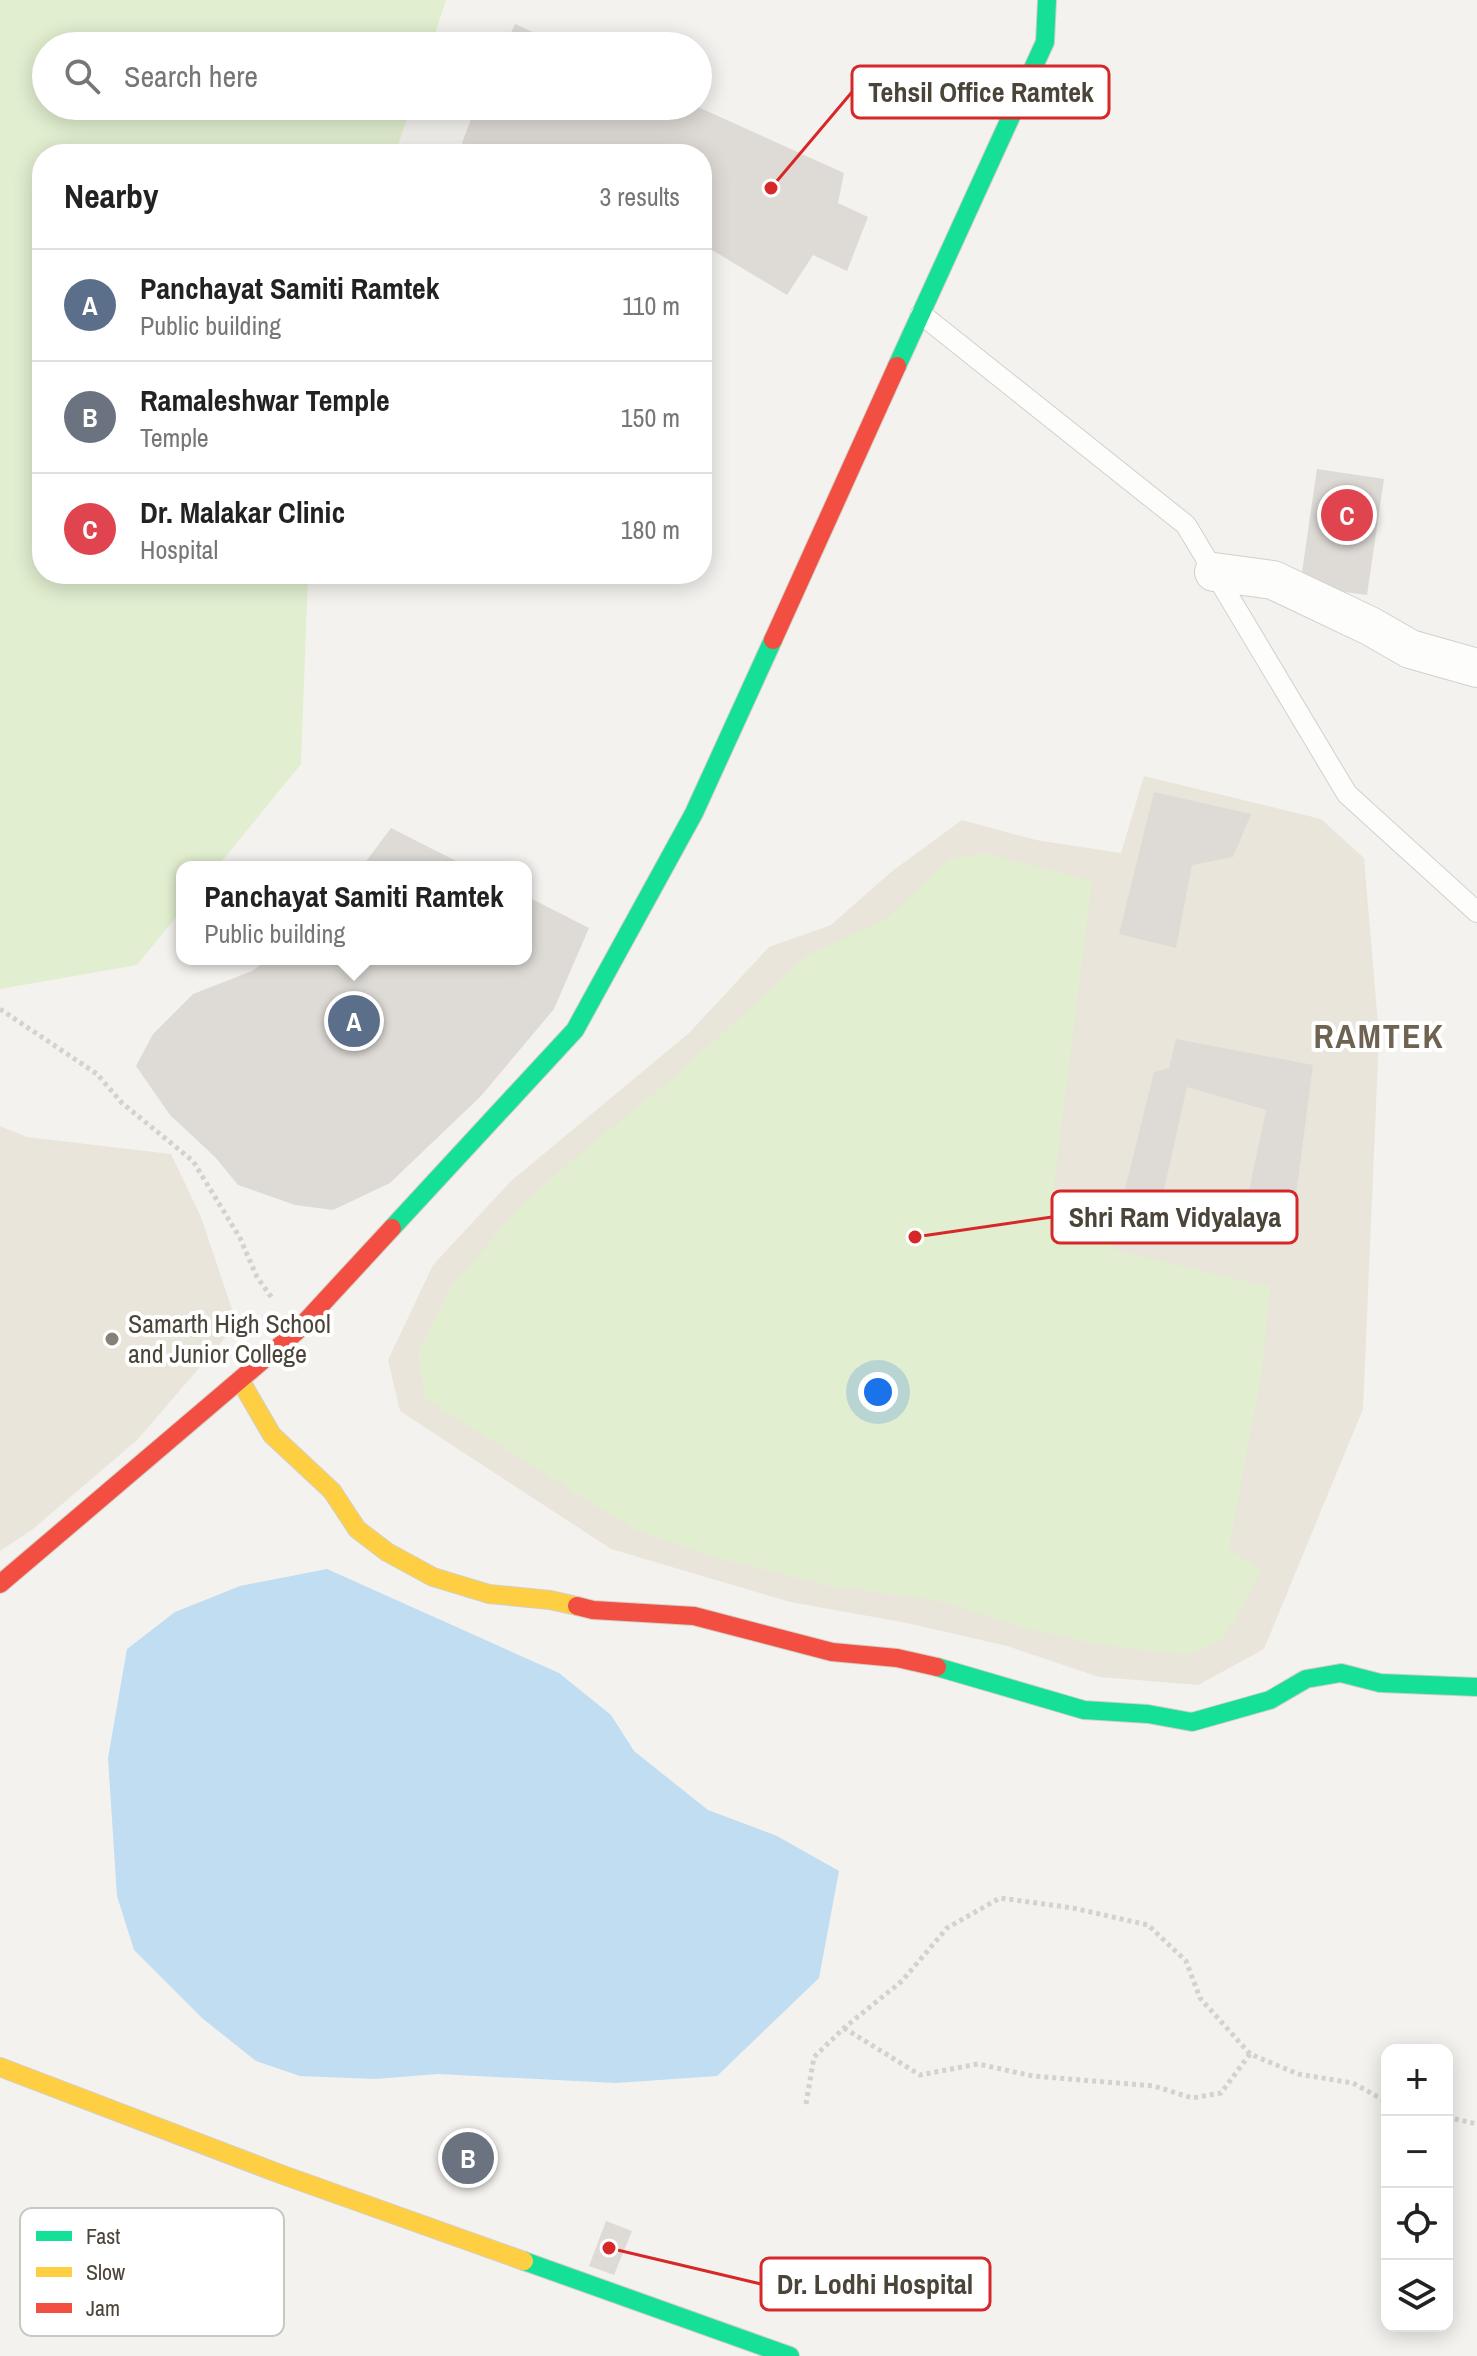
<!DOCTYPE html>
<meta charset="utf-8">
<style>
:root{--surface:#fff;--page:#f2f2f2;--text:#222;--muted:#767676;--line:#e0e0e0;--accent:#0f766e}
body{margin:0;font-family:"Archivo Narrow",sans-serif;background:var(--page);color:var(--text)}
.controls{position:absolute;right:24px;bottom:24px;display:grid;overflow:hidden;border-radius:16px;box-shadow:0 4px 20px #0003}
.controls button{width:72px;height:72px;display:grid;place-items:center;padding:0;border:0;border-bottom:2px solid var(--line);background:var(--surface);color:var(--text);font:40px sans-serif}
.you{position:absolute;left:878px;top:1392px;width:28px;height:28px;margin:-20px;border:6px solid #fff;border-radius:50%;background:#1a73e8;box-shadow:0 0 0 12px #1a73e833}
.badge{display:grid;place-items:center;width:52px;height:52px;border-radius:50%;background:var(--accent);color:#fff;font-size:26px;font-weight:700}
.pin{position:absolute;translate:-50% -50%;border:4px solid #fff;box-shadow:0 2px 8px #0006}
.popup{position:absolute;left:176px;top:861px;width:356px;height:104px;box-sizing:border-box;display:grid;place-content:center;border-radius:16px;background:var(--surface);filter:drop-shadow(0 2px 6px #0005);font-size:26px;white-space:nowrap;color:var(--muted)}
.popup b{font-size:30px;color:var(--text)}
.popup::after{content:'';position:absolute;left:50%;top:100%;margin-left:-16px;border:16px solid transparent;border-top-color:var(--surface)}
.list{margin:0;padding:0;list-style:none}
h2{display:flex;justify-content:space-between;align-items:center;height:104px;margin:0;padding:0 32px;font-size:34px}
h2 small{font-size:26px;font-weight:400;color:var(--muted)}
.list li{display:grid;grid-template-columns:52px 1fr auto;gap:24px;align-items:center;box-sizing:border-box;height:112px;padding:0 32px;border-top:2px solid var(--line)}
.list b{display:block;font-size:30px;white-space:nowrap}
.list p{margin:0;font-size:26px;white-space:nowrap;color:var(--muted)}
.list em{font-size:26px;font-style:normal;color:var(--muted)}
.icon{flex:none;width:44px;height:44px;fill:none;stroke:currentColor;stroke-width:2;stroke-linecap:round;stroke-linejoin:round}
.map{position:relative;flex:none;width:1477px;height:2356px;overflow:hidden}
.search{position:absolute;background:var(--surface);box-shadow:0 4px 20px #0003;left:32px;top:32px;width:680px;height:88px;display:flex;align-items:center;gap:20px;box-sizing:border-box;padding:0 28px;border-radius:44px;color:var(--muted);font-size:30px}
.panel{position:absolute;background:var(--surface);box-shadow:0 4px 20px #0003;left:32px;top:144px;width:680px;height:440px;border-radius:32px}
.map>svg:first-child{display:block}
.education{fill:#eae5da}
.green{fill:#e1eecf}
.water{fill:#c0ddf1}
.building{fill:#dedbd6}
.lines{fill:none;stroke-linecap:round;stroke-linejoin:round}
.lane-casing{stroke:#d2d0cb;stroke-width:22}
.street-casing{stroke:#d2d0cb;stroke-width:40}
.fast-casing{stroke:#d3cfc5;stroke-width:20}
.slow-casing{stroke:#d3cfc5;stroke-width:20}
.jam-casing{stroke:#d3cfc5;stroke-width:20}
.path{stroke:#d3d2cc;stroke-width:5;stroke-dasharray:4 4;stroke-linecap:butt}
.lane{stroke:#fdfdfc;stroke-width:20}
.street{stroke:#fdfdfc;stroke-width:38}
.fast{stroke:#16e098;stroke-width:18}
.slow{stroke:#ffcf43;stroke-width:18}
.jam{stroke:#f24e42;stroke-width:18}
.poi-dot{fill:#868178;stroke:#fff;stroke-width:3}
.labels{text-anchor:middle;stroke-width:8;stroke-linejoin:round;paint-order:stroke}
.poi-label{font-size:26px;fill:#4b4439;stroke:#fff;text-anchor:start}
.district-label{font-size:34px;font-weight:bold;letter-spacing:2px;fill:#6e6250;stroke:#fff}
.key{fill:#fff;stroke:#c9c7c4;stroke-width:2}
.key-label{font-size:22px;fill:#4b4439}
.leader{fill:none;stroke:#d62828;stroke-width:3}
.callout-dot{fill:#d62828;stroke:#fff;stroke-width:3}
.callout{fill:#fff;stroke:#d62828;stroke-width:3}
.callout-label{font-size:28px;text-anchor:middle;font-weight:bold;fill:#4b4439}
</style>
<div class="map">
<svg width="1477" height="2356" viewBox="0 0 1477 2356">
<rect width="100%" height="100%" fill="#f4f2ee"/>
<g class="education">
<polygon points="1144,776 1321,819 1364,858 1379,1036 1363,1409 1264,1649 1198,1685 1099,1677 1007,1646 907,1623 790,1602 611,1549 400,1411 388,1360 433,1265 511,1181 689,1033 769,947 831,925 891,872 962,820 1036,840 1121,853"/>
<polygon points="0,1126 27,1137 171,1154 201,1217 237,1324 137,1440 33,1529 0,1551"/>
</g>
<g class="green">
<polygon points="0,0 446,0 431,46 46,46 46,106 411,106 395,154 42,154 42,574 308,574 301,764 217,867 182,867 182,910 137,965 0,989"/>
<polygon points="985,853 1092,881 1053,1194 1118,1251 1270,1287 1262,1372 1229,1548 1261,1572 1223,1640 1188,1655 1099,1645 1022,1627 938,1601 825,1585 713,1557 636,1530 425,1399 418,1353 452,1285 525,1202 583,1151 679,1073 808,955 887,918 949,859"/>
</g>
<polygon class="water" points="327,1569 559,1673 611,1715 634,1751 708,1810 777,1836 839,1871 819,1978 717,2076 616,2083 438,2074 375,2079 300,2076 256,2061 202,2018 134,1950 117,1896 108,1758 127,1649 175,1612 240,1586"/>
<g class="building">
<polygon points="515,24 564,46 505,46"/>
<polygon points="476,106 696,106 844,173 838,203 868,217 847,271 813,255 787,295 702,244 702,154 479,154 462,143"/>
<polygon points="1317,469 1384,479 1367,595 1300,586"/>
<polygon points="1154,792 1251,814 1233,857 1192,865 1176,948 1119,934"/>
<polygon points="391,828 468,867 362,867"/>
<polygon points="526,896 589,928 554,1009 481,1096 390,1183 333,1210 295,1205 238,1185 215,1157 170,1115 136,1066 153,1034 193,994 252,971 268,959 526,959"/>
<polygon points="1176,1039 1313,1065 1293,1218 1244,1214 1266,1110 1187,1087 1163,1194 1125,1189 1154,1072 1169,1068"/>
<polygon points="606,2221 632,2231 614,2275 589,2266"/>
</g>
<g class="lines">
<g class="lane-casing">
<polyline id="lane" points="921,314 1186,525 1347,794 1477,912"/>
</g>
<g class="street-casing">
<polyline id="street" points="1214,572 1273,580 1370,626 1410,649 1477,668"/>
</g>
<g class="fast-casing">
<g id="fast">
<polyline points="897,366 1045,42 1047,0"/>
<polyline points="392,1228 575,1030 694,813 773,640"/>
<polyline points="937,1667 1084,1710 1148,1714 1192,1722 1270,1700 1306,1679 1341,1673 1380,1683 1477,1687"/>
<polyline points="524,2261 790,2356"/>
</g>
</g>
<g class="slow-casing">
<g id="slow">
<polyline points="240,1380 272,1435 332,1491 357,1529 387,1552 433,1577 489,1594 550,1600 577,1606"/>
<polyline points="0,2067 283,2175 524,2261"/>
</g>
</g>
<g class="jam-casing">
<g id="jam">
<polyline points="773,640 897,366"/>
<polyline points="0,1584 296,1332 392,1228"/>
<polyline points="577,1606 593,1610 694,1616 832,1652 897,1658 937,1667"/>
</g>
</g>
<g class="path">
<polyline points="0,1009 97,1074 122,1103 193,1161 240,1238 257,1277 272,1298"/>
<polyline points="844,2028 920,2075 978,2064 1033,2076 1154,2086 1192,2098 1221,2093 1250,2054"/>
<polyline points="806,2104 814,2057 844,2028 902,1981 947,1928 1000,1898 1073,1908 1148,1925 1186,1961 1200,1998 1250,2054 1298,2074 1353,2083 1387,2102"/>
<polyline points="1447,2117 1477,2124"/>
</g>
<use href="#lane" class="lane"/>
<use href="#street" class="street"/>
<use href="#fast" class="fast"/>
<use href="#slow" class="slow"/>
<use href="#jam" class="jam"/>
</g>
<circle class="poi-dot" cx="112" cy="1339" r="8"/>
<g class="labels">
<g class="poi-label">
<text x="128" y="1333">Samarth High School<tspan x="128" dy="30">and Junior College</tspan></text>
</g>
<g class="district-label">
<text x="1379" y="1048">RAMTEK</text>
</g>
</g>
<rect x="20" y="2208" width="264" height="128" rx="12" class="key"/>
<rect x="36" y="2231" width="36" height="10" fill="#16e098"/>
<rect x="36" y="2267" width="36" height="10" fill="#ffcf43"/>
<rect x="36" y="2303" width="36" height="10" fill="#f24e42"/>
<g class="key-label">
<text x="86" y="2244">Fast</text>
<text x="86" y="2280">Slow</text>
<text x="86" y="2316">Jam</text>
</g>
<path class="leader" d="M771 188L852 92M915 1237L1052 1217M609 2248L761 2284"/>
<g class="callout-dot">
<circle cx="771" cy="188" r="8"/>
<circle cx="915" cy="1237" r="8"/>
<circle cx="609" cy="2248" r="8"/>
</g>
<g class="callout">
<rect x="852" y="66" width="257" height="52" rx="8"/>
<rect x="1052" y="1191" width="245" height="52" rx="8"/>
<rect x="761" y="2258" width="229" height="52" rx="8"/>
</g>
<g class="callout-label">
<text x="981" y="102">Tehsil Office Ramtek</text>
<text x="1175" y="1227">Shri Ram Vidyalaya</text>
<text x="875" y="2294">Dr. Lodhi Hospital</text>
</g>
</svg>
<div class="controls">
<button>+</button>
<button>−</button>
<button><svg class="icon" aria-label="locate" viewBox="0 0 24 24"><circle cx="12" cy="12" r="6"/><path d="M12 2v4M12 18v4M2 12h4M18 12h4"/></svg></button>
<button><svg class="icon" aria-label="layers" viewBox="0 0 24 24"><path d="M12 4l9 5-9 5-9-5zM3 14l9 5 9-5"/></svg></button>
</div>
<div class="you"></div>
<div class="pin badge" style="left:354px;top:1021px;background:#5c6f8a">A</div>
<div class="popup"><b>Panchayat Samiti Ramtek</b>Public building</div>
<div class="pin badge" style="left:468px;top:2158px;background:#6b7280">B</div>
<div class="pin badge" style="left:1347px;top:515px;background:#e0444e">C</div>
<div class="search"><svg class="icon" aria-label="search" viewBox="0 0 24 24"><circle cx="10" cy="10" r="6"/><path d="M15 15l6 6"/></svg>Search here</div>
<section class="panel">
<h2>Nearby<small>3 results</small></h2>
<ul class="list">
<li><span class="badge" style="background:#5c6f8a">A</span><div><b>Panchayat Samiti Ramtek</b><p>Public building</p></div><em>110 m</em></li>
<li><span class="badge" style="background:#6b7280">B</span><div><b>Ramaleshwar Temple</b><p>Temple</p></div><em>150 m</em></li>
<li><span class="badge" style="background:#e0444e">C</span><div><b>Dr. Malakar Clinic</b><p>Hospital</p></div><em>180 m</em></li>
</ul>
</section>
</div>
